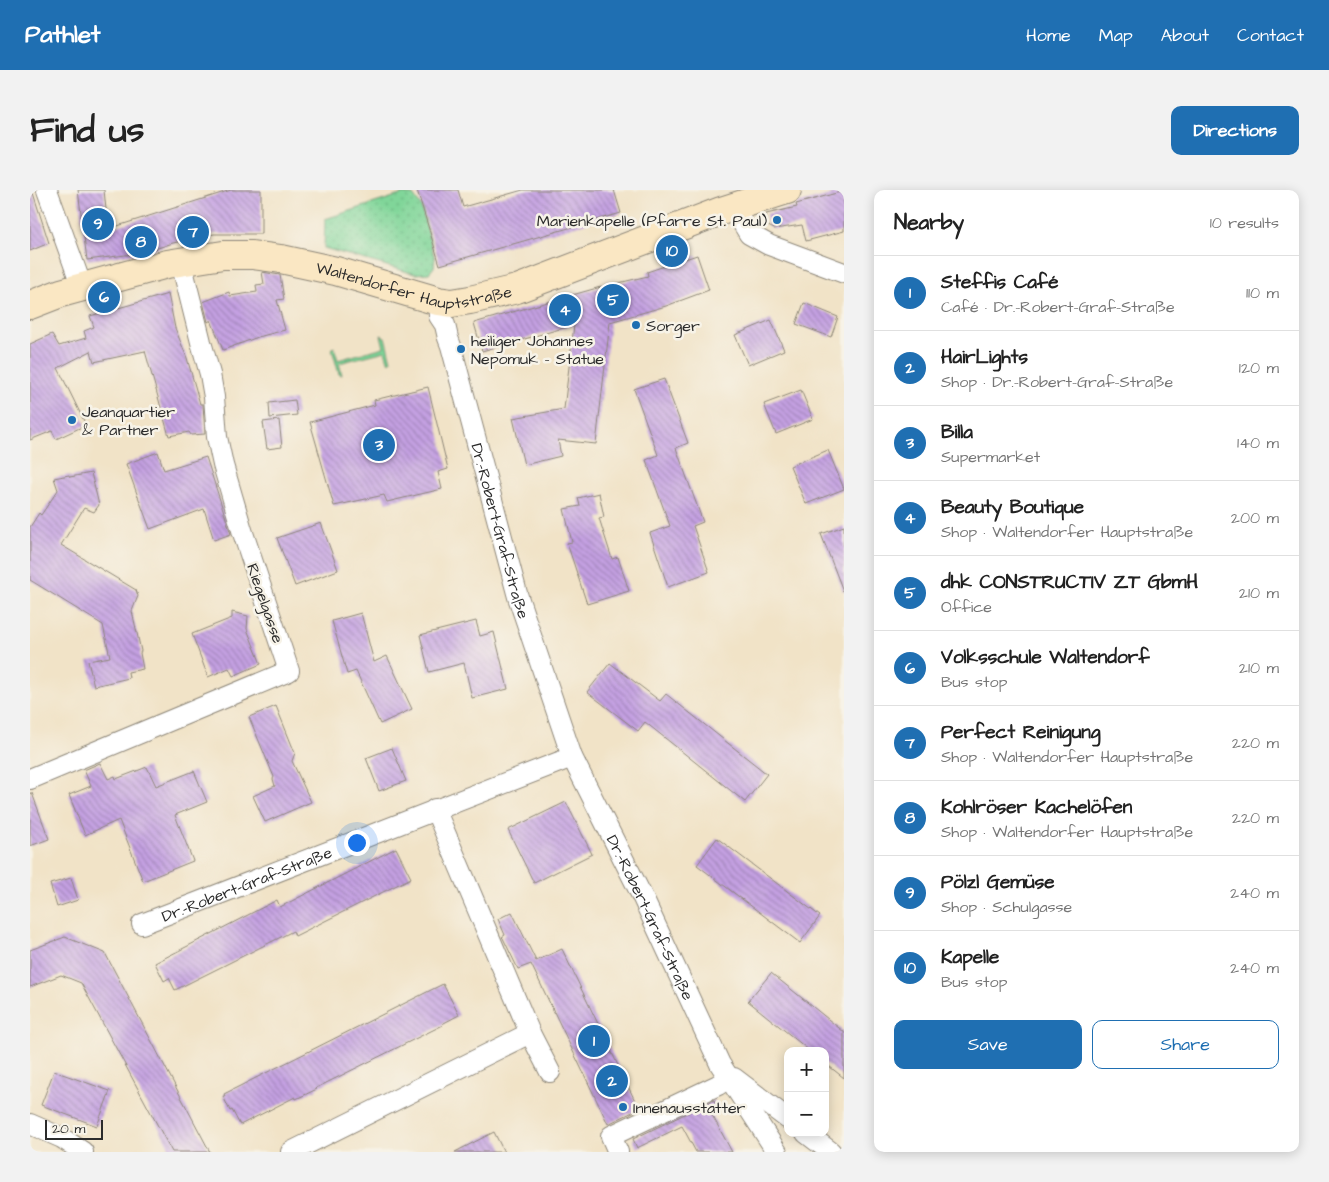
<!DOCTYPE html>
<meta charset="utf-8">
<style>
:root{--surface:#fff;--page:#f2f2f2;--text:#222;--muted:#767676;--line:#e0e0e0;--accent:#1f6fb2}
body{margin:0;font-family:"Architects Daughter",sans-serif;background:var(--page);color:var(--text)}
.controls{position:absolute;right:15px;bottom:15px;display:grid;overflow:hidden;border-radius:10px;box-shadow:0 2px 12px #0003}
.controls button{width:45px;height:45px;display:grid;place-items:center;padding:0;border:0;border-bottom:1px solid var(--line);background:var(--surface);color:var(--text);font:25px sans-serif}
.scale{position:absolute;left:15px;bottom:12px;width:58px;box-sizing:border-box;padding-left:5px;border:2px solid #2b2b2b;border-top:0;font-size:14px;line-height:18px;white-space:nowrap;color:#2b2b2b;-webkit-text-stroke:4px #f7f3e8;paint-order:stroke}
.you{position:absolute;left:326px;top:652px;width:18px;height:18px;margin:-12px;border:4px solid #fff;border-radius:50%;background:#1a73e8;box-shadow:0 0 0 8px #1a73e833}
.badge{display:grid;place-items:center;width:32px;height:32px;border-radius:50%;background:var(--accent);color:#fff;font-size:16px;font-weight:700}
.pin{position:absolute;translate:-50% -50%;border:2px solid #fff;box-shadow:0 1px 5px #0006}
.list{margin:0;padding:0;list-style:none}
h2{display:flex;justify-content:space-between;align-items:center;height:65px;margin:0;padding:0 20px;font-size:21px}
h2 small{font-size:16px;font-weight:400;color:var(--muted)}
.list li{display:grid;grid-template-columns:32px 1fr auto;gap:15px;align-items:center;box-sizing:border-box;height:75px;padding:0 20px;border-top:1px solid var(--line)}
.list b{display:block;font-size:19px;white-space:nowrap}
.list p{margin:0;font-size:16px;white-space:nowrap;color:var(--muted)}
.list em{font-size:16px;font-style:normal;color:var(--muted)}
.actions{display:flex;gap:10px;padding:15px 20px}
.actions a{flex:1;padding:11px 0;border:1px solid var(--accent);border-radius:10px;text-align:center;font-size:18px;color:var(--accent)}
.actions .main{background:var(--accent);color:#fff}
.map{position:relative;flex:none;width:814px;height:962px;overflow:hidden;border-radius:10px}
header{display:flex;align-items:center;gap:30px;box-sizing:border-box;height:70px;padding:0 25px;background:var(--accent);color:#fff}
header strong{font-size:24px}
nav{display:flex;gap:28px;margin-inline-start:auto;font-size:18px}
.intro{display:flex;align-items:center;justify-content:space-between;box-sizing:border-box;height:120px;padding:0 30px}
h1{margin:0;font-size:35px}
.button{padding:12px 22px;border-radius:10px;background:var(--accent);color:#fff;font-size:18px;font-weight:700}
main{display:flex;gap:30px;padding:0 30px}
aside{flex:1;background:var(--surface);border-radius:10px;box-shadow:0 2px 12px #0003}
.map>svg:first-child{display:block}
.grass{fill:url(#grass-tufts);stroke:#568062}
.park{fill:url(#park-dots);stroke:#568062}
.building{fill:url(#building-back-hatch)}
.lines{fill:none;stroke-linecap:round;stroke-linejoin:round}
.minor-casing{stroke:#8e8779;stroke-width:22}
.secondary-casing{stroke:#8e8779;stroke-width:30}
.minor{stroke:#fff;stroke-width:20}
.secondary{stroke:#fae7c3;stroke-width:28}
.poi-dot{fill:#1f6fb2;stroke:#f7f3e8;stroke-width:2}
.labels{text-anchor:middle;stroke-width:5;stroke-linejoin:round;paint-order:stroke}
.poi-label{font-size:16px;fill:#2b2b2b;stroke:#f7f3e8;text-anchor:start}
.street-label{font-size:16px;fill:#2b2b2b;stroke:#f7f3e8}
</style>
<header>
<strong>Pathlet</strong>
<nav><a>Home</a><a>Map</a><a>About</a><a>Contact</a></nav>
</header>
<div class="intro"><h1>Find us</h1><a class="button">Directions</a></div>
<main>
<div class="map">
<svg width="814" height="962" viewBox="0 0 814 962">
<defs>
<pattern id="grass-tufts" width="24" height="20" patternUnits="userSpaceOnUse" patternTransform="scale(1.25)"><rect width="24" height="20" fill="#80d699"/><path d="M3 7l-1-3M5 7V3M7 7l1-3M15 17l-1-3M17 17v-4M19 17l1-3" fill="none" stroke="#6fb884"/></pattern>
<pattern id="park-dots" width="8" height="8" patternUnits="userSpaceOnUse" patternTransform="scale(1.25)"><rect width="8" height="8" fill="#80d699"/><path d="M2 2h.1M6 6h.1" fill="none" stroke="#6fb884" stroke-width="1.8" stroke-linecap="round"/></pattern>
<pattern id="building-back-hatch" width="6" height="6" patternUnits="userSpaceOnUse" patternTransform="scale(1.25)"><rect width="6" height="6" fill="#c4a0e2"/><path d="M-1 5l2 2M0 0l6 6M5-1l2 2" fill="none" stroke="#9f83b7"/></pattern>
</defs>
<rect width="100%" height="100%" fill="#f7f3e8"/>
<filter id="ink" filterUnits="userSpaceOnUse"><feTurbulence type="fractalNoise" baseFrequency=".02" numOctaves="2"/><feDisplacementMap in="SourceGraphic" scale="10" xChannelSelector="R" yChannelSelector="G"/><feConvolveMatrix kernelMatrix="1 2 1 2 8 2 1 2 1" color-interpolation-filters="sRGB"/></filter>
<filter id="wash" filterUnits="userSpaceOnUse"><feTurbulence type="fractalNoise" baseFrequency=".0096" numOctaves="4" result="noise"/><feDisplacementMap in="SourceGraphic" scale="20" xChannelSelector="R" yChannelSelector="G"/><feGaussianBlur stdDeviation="1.12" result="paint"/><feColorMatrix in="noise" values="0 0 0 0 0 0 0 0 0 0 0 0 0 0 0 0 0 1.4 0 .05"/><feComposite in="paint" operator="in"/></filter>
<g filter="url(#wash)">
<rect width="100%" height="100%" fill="#f1e3c7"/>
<polygon class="grass" points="351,145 355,147 361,171 359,173 355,161 309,173 312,185 309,184 302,159 304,157 308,170 354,157"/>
<polygon class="park" points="373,4 383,5 391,16 405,69 404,77 399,83 385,84 294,58 295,29"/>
<g id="blocks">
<g class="building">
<polygon points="48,0 74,0 78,39 201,0 231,0 231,44 184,44 143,53 103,66 103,64 57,70"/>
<polygon points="387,0 428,0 433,17 493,0 584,0 591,23 410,75"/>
<polygon points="814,1 814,41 776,51 772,35 744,39 738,36 736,24 767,17 766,14"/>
<polygon points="0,3 3,3 19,53 0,61"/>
<polygon points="667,65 679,100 636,116 580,132 566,254 528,250 531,266 494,275 483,228 534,219 544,135 452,161 444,133 567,98 618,86 617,82"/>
<polygon points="232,82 250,85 254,109 247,110 255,140 228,147 193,160 181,130 178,132 173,112 199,102 200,106 227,102 226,95 234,94"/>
<polygon points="138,104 145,138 157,168 170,214 173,214 175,244 161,245 159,242 139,246 115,161 64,172 61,161 28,178 56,235 26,249 22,241 0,250 0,154 22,144 29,156 56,148 54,141 64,137 60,126"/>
<polygon points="774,113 808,127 801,147 766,134"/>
<polygon points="741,130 754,160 718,175 705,145"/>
<polygon points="634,189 658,253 646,258 673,332 663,336 679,382 638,397 620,343 640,336 616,270 628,265 604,199"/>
<polygon points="398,197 418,279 408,282 412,299 357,312 354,305 304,316 280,232 345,215 344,210"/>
<polygon points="771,200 783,229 746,244 734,214"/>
<polygon points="265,210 267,225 240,228 239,213"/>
<polygon points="249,230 252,257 237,259 233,232"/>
<polygon points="798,260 814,299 776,314 760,276"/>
<polygon points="128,262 134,280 176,267 201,344 184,350 174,319 120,339 96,274"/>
<polygon points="61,283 69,315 64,322 54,318 31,355 106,400 108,406 102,421 111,461 110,463 113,479 98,482 99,488 64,496 58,471 80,467 73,435 0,390 0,337 9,323 11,325 28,300 24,288 39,285 40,287"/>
<polygon points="569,303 574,327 569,328 582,369 588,367 599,401 557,414 537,353 542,352 534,319 550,316 548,308"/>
<polygon points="291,333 308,380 265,396 247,348"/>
<polygon points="814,336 814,401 813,401 791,344"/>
<polygon points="202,422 218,426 217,439 231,474 203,486 199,478 178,487 162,444 202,428"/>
<polygon points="331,423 344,472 357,466 382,519 350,534 326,481 317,484 302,431"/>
<polygon points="446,431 450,446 464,442 478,499 442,508 434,473 399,482 390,445"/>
<polygon points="580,473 630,511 636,504 737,584 715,612 615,532 608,541 557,502"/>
<polygon points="246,516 265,563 262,571 281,612 235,632 223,606 245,596 243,589 244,587 219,527"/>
<polygon points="362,558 376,591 349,601 336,568"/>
<polygon points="70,573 78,589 85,586 86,589 117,577 126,596 164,581 177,612 145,625 163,671 113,691 89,630 55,645 39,605 61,596 54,580"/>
<polygon points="0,603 2,603 19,649 0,656"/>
<polygon points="536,612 562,664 504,693 478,640"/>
<polygon points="687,648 790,726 770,753 667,675"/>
<polygon points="366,658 381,688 265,746 263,741 145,800 139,788 134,791 125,773 247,710 250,717"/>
<polygon points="41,688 48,710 27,717 20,694"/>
<polygon points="482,722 506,771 532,759 609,919 578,934 501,774 488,779 473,748 472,747 475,745 468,729"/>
<polygon points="35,747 75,763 180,962 142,962 51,793 31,785 0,797 0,760"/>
<polygon points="741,783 814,842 814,888 795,873 795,861 780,861 718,811"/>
<polygon points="413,794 429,825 412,834 413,835 286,898 287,899 266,909 265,907 210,935 202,920 200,921 193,906 195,906 194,904"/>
<polygon points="24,881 80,901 67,936 11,915"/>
<polygon points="684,910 688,919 681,923 702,962 666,962 652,936 607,958 603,949"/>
<polygon points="464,942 474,962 425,962"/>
</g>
</g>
</g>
<g filter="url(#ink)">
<use href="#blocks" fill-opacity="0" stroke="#8e8779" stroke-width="1"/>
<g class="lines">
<g class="minor-casing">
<g id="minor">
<polyline points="17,0 52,97"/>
<polyline points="703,17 719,44 739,55 814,83"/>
<path id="s1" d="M408,111L409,126L415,135L418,148L421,156L488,407L542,567L613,708L690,874L747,962"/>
<polyline points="0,589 259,481 212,340 193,275 187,247 184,207 180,184 171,152 151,72"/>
<polyline points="405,619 500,843 520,882"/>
<path id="s2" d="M112,734C256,679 398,622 542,567"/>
<polyline points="0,934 32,948 53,962"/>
<polyline points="776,943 801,962"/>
<polyline points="261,962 500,843"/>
<polyline points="588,962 581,946 688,895 698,888 704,888 758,929"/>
</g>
</g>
<g class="secondary-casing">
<g id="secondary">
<path id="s3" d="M0,115L31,103L137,74L193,65H222L251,69L306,81L408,111L422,113L440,110L487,99L691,21L757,0"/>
</g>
</g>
<use href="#minor" class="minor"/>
<use href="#secondary" class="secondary"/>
</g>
</g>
<g class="poi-dot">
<circle cx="747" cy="30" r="5"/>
<circle cx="606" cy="135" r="5"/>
<circle cx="431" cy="159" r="5"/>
<circle cx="42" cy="230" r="5"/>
<circle cx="593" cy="917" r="5"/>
</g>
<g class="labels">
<g class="poi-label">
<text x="737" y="36" text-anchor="end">Marienkapelle (Pfarre St. Paul)</text>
<text x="616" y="141">Sorger</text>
<text x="441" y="156">heiliger Johannes<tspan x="441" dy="18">Nepomuk - Statue</tspan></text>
<text x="52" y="227">Jeanquartier<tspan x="52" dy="18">&amp; Partner</tspan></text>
<text x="603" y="923">Innenausstatter</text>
</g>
<g class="street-label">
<text dy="6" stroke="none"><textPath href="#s3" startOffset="395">Waltendorfer Hauptstraße</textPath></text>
<text dy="6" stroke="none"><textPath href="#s1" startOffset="239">Dr.-Robert-Graf-Straße</textPath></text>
<text transform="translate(236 413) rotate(71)" y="6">Riegelgasse</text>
<text dy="6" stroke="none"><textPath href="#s2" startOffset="112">Dr.-Robert-Graf-Straße</textPath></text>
<text dy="6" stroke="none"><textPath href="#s1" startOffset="655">Dr.-Robert-Graf-Straße</textPath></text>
</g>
</g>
</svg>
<div class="controls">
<button>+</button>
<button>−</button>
</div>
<div class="scale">20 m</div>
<div class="you"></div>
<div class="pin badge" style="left:564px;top:851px">1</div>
<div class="pin badge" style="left:582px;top:891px">2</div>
<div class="pin badge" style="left:349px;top:255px">3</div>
<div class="pin badge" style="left:535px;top:120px">4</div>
<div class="pin badge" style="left:583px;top:110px">5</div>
<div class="pin badge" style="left:74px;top:107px">6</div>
<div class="pin badge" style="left:163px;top:42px">7</div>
<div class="pin badge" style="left:111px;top:52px">8</div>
<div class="pin badge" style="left:68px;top:34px">9</div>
<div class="pin badge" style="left:642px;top:61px">10</div>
</div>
<aside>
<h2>Nearby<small>10 results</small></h2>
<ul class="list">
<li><span class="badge">1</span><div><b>Steffis Café</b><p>Café · Dr.-Robert-Graf-Straße</p></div><em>110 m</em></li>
<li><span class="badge">2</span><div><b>HairLights</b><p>Shop · Dr.-Robert-Graf-Straße</p></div><em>120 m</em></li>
<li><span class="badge">3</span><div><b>Billa</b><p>Supermarket</p></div><em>140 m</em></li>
<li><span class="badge">4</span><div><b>Beauty Boutique</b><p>Shop · Waltendorfer Hauptstraße</p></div><em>200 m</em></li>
<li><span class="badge">5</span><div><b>dhk CONSTRUCTIV ZT GbmH</b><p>Office</p></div><em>210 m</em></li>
<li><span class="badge">6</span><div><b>Volksschule Waltendorf</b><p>Bus stop</p></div><em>210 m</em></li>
<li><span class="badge">7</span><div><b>Perfect Reinigung</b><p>Shop · Waltendorfer Hauptstraße</p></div><em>220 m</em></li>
<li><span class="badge">8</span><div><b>Kohlröser Kachelöfen</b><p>Shop · Waltendorfer Hauptstraße</p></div><em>220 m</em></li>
<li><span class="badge">9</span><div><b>Pölzl Gemüse</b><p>Shop · Schulgasse</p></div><em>240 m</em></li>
<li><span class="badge">10</span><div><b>Kapelle</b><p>Bus stop</p></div><em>240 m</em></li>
</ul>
<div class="actions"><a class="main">Save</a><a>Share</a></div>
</aside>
</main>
